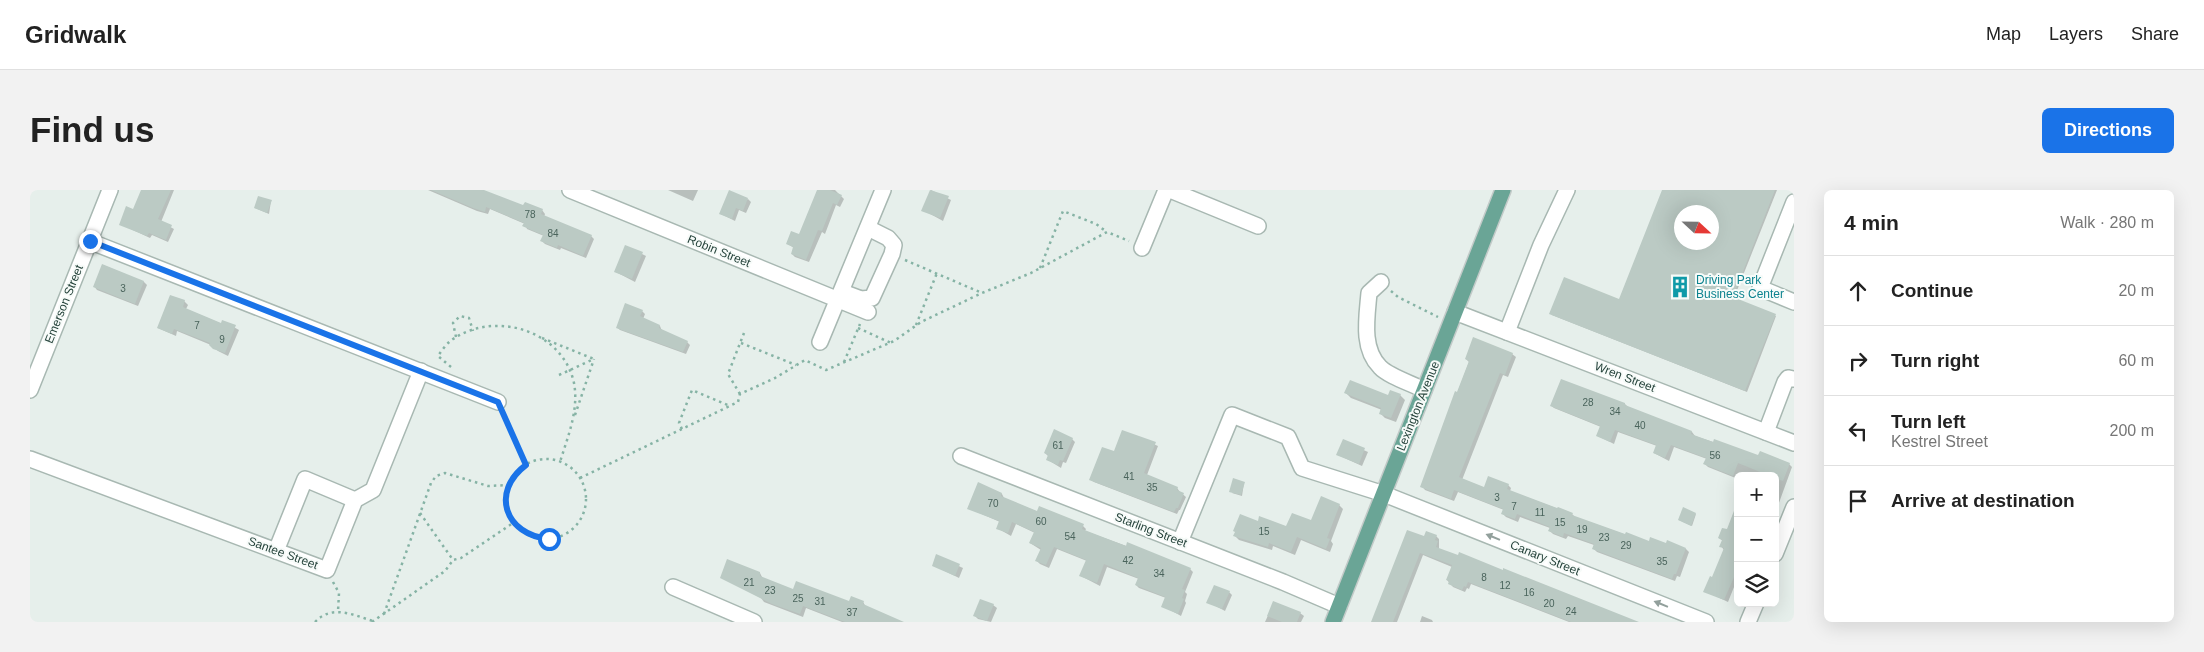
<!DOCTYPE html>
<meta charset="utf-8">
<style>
:root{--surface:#fff;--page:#f2f2f2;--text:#222;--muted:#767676;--line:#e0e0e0;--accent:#1a73e8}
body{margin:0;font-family:Helvetica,sans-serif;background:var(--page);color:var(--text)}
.controls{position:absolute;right:15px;bottom:15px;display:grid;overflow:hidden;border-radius:8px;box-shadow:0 5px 20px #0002}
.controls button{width:45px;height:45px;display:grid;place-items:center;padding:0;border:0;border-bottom:1px solid var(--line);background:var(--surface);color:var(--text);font:25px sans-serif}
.compass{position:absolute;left:1644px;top:15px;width:45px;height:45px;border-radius:50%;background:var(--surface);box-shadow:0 5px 20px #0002;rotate:112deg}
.stop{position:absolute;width:15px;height:15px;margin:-11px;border:4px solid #1a73e8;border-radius:50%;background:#fff}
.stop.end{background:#1a73e8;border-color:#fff;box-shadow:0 1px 5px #0008}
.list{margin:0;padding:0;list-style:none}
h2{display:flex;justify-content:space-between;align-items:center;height:65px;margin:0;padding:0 20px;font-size:21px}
h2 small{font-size:16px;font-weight:400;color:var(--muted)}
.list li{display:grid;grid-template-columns:32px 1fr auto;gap:15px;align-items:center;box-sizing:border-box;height:70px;padding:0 20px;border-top:1px solid var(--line)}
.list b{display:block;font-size:19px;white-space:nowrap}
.list p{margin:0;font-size:16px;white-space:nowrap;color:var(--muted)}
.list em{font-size:16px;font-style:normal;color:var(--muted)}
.icon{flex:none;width:28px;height:28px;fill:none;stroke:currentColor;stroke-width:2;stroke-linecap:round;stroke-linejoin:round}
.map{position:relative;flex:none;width:1764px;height:432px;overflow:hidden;border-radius:8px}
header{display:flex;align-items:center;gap:30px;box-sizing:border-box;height:70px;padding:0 25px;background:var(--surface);border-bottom:1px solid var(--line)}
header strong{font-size:24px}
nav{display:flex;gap:28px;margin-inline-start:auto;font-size:18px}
.intro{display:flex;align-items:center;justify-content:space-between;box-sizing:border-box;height:120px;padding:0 30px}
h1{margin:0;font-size:35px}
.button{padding:12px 22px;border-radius:8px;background:var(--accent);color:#fff;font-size:18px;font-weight:700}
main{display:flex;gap:30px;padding:0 30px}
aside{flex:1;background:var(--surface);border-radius:8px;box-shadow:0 5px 20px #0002}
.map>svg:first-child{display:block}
.shadow{fill:#0003;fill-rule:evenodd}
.building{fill:#bbcac4;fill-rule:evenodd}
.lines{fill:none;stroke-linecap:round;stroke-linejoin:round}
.minor-casing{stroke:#a8b8b2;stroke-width:18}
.major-casing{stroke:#c2cac8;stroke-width:18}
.path{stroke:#86b3a5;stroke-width:2.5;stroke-dasharray:2.5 4;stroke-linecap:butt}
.minor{stroke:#fff;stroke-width:15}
.major{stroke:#6aa596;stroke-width:15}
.oneway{fill:#92a09c}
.route{stroke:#1a73e8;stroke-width:6}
.labels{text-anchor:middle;stroke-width:4;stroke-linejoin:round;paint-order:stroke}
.number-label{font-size:10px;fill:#4a645c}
.street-label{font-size:12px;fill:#24423a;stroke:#f7fbf9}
.culture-label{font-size:12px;fill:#0d838f;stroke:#f7fbf9;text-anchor:start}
</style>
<header>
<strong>Gridwalk</strong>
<nav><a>Map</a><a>Layers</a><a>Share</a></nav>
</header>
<div class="intro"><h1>Find us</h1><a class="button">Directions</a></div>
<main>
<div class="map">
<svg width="1764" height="432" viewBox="0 0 1764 432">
<rect width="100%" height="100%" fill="#e6efeb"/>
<g class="shadow">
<polygon points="112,0 144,0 131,32 144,39 138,52 122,45 120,48 90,34 103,21"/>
<polygon points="398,0 451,0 494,17 512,20 515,24 514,27 561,46 564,49 556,68 531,58 530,60 515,54 512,51 514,46 497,39 495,34 460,19 458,24 447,21"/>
<polygon points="638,0 668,0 663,11"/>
<polygon points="788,0 805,0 814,9 810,17 806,15 795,44 792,42 779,72 765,67 762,64 764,58 758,54 770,46"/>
<polygon points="901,0 921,10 913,31 893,20"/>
<path d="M1634,0H1747L1704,108L1746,126L1717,202L1522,125L1590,111ZM1652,22H1682V52H1652Z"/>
<polygon points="718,9 721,12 716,23 709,20 705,31 691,24"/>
<polygon points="241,11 239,24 225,18"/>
<polygon points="596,56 616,66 605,92 586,82"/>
<polygon points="73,75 114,92 117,95 108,116 67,100 64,96"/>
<polygon points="154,111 158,115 156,119 192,134 193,131 209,140 198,166 188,161 181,155 147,141 146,146 128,138"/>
<polygon points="612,121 615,124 613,129 630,136 632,141 657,152 660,155 656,164 590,140 587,137"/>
<polygon points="1482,164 1486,167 1478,187 1473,185 1432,290 1454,298 1478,295 1481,298 1480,301 1542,324 1545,327 1619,353 1637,354 1638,352 1656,359 1659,362 1650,387 1647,386 1645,391 1567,362 1563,358 1564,355 1538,346 1536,349 1523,344 1519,340 1520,338 1490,327 1488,332 1476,327 1473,324 1474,320 1428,302 1424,311 1395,300 1392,296 1439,172 1436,169"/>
<polygon points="1316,203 1359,207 1370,205 1375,210 1366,232 1355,228 1350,223 1352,220 1321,208"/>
<polygon points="1595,214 1598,217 1662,242 1665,246 1729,267 1759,274 1762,277 1746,321 1745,286 1708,286 1708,289 1678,277 1675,274 1677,269 1644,257 1639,271 1624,263 1627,256 1588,242 1584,254 1568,246 1571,237 1524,218 1521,215"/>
<polygon points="1093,241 1128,256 1117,285 1147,298 1150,302 1156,307 1150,320 1149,320 1147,324 1064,292 1061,290 1085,263"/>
<polygon points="1042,249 1045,252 1036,273 1033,272 1031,278 1018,270 1019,267 1015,263"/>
<polygon points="1313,251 1338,262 1332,276 1308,265"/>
<polygon points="1214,293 1212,306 1202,303"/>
<polygon points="948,294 972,304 974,308 1008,322 1053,336 1056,339 1055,341 1160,379 1163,382 1155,402 1157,404 1155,411 1156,413 1151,426 1133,416 1136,408 1109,398 1106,395 1109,389 1077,377 1070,396 1051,386 1057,371 1027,359 1019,378 1010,374 1007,371 1011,360 1000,353 1005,343 986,334 981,346 967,338 970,332 938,318"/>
<polygon points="1309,315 1313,319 1301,351 1303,354 1300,362 1271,350 1265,365 1243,356 1242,360 1209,350 1205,346 1228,333 1257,338 1282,332"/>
<polygon points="1705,321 1708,322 1708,387 1698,412 1675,401 1683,389 1694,360 1691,356 1693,351 1689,348 1697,341"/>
<polygon points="1666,324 1662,336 1649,330"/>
<polygon points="1406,346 1409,349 1409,359 1604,432 1539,432 1441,394 1439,399 1437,398 1435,402 1423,397 1417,390 1422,377 1393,365 1367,432 1342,432 1394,348"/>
<polygon points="907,366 933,378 929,388 903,375"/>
<polygon points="730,383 733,389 764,401 820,413 833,412 836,417 865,432 812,432 776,418 773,427 734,412 731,408 691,387"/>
<polygon points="1199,402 1202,405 1195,421 1178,412"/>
<polygon points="1244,412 1270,423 1274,426 1271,432 1235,432"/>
<polygon points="963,415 967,418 961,432 948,429 945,426"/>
<polygon points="1392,426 1402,430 1403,432 1390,432"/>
</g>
<g class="building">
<polygon points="111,0 141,0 128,29 142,35 136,50 119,43 117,46 89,35 96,16 103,19"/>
<polygon points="401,0 454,0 493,15 495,12 513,19 511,24 562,45 553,66 528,55 527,58 510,51 513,45 492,36 494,33 456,17 455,22 443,18"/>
<polygon points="699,0 718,8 713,21 706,18 702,29 689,24"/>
<polygon points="787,0 800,0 812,5 807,15 803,13 792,41 788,40 776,70 761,64 763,57 756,54 761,41 769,44"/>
<polygon points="900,0 919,6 910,28 891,21"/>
<path d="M1632,0H1745L1703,107L1746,124L1715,201L1519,124L1534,87L1589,109ZM1652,22H1682V52H1652Z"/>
<polygon points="228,6 242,10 237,23 224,18"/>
<polygon points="595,55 613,62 602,89 584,82"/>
<polygon points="72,74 114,91 105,114 63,97"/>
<polygon points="140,105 155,110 153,117 191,133 192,130 206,135 195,163 183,159 179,155 180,153 144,139 142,144 127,138"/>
<polygon points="595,113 613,120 610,126 630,135 629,138 658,151 653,162 586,138"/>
<polygon points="1443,147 1483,163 1475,185 1470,183 1429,287 1454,297 1458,286 1479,294 1477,299 1527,318 1528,317 1543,323 1542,325 1595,344 1596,342 1619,351 1620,347 1636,353 1637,350 1656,358 1646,384 1644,384 1642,389 1562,359 1564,354 1534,343 1533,347 1518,341 1520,337 1487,324 1485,329 1471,324 1473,319 1424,300 1421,309 1390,297 1425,201 1427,202 1439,171 1435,169"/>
<polygon points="1531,189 1595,213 1595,215 1662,241 1661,244 1683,252 1684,249 1728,265 1730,261 1760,273 1753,291 1745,288 1745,286 1740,286 1708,273 1703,286 1673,274 1676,268 1641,255 1635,268 1623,263 1626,255 1585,240 1580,252 1566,246 1570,236 1520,216"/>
<polygon points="1320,190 1358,205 1360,200 1371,204 1361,228 1349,224 1351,218 1314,203"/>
<polygon points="1024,239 1043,248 1033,271 1030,270 1028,275 1016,270 1018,265 1014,263"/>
<polygon points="1092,240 1126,252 1114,283 1148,297 1147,300 1154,303 1148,318 1146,318 1144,322 1059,290 1072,257 1084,261"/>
<polygon points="1313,249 1335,258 1329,274 1306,265"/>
<polygon points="1203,288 1215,292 1211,305 1199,302"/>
<polygon points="948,292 972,303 971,306 1007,321 1009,316 1054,334 1052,339 1096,356 1097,352 1161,378 1152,399 1155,400 1152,408 1154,409 1148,424 1131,417 1135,407 1105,395 1108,388 1074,374 1067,393 1049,386 1056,370 1024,357 1016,375 1005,371 1011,358 999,353 1004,342 982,332 978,343 966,339 969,331 937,319"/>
<polygon points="1291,306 1310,314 1297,348 1300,349 1296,359 1267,347 1261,362 1239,353 1238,357 1203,346 1205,342 1203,341 1210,324 1228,331 1229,326 1256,336 1262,323 1281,330"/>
<polygon points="1707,313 1708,386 1705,385 1694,410 1673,402 1680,386 1682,387 1694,358 1689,357 1692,350 1688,348 1692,338 1697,339"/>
<polygon points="1653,317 1666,323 1661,336 1648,330"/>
<polygon points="1377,340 1394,346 1396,341 1407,345 1405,350 1408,351 1406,357 1428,365 1429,362 1473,380 1473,378 1609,432 1541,432 1438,392 1436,397 1434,396 1432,400 1418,394 1419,391 1416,390 1422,375 1390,363 1363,432 1341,432"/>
<polygon points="906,364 930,374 925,386 902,376"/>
<polygon points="697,369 730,382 730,386 763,399 766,391 819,411 821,406 834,411 833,414 874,432 815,432 773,416 770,424 742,414 690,388"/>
<polygon points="1184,395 1200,401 1192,419 1176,413"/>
<polygon points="950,409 964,414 957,431 943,426"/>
<polygon points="1243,411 1271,422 1267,432 1252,432 1237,426"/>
</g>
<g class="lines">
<g class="minor-casing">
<g id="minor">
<polyline points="540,0 838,122"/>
<polyline points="1140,0 1228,36"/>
<polyline points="1764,12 1730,98 1764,112"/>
<polyline points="59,51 468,212"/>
<polyline points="1112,58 1136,0"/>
<path d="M1351,92L1339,103C1337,127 1331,158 1350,177C1358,186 1383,194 1394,200"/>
<polyline points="815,103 831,109 842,108 862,64 864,55 858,48 838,38"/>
<polyline points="1425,122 1764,253"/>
<polyline points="1477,142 1511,55 1537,0"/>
<polyline points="790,152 853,0"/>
<polyline points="0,200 80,0"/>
<polyline points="1736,242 1755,192 1758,188 1764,189"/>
<polyline points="931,266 1253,392 1309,416"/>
<polyline points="0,269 297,380 325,310 343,300 391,181"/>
<polyline points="1150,352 1202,225 1258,247 1272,278 1354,304 1676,432"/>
<polyline points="246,361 275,289 325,310"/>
<polyline points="1745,364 1764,317"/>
<polyline points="643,397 724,432"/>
<polyline points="1718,432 1726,413"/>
</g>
</g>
<g class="major-casing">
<polyline id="major" points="1303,432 1473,0"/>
</g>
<g class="path">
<polyline points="875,70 952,103"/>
<polyline points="1010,78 1033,21 1066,34 1077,42"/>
<polyline points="1361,101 1368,107 1408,127"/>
<polyline points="886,135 907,83"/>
<polyline points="828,138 861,153"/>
<polyline points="426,147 423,133 430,126 439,128 443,141"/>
<polyline points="512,148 564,169"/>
<polyline points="711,153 766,175"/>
<polyline points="814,172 830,134"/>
<path d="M421,177L408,166C412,160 417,153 423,149C466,120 533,141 544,193C549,220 538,246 530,272"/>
<polyline points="529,185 564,169"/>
<polyline points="710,204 698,184 714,143"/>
<polyline points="473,224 496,274"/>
<polyline points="545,225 564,169"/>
<polyline points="652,239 649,233 662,200 700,216"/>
<circle cx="516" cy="309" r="40"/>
<polyline points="550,288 708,212 710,204 745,188 775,170 796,180 864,151 891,132 952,103 1001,83 1077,42 1099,51"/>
<polyline points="390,323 423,370 431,368 483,333"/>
<polyline points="303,392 309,403 308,421"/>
<polyline points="354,424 401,293 406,286 415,283 458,296 479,295"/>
<path d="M285,432C302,414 323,425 343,431"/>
<polyline points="342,432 415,381 423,370"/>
</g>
<use href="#minor" class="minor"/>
<use href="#major" class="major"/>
</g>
<defs><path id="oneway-solid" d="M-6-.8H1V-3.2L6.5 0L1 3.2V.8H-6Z" transform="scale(1.25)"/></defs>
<g class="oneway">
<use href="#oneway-solid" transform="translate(1463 347) rotate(-158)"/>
<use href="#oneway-solid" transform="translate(1631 414) rotate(-158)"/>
</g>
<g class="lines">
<path class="route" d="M60,51L468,212L496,275C460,302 475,345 519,349"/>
</g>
<defs>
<g id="building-bare" transform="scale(1.725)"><path d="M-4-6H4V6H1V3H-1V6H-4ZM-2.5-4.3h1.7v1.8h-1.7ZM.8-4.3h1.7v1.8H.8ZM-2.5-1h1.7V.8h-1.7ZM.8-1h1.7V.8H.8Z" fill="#0f9aa8" stroke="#f7fbf9" stroke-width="2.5" paint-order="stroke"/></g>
</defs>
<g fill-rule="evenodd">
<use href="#building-bare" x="1650" y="97"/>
</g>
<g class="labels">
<g class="number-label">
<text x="500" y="28">78</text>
<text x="523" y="47">84</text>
<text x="93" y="102">3</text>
<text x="167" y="139">7</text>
<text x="192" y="153">9</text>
<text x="1558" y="216">28</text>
<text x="1585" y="225">34</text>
<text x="1610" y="239">40</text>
<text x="1028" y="259">61</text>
<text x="1685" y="269">56</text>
<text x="1099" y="290">41</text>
<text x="1122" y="301">35</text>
<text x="1467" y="311">3</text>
<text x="963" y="317">70</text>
<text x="1484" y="320">7</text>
<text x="1510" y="326">11</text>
<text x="1011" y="335">60</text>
<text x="1530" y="336">15</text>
<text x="1552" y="343">19</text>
<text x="1234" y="345">15</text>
<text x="1040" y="350">54</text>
<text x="1574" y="351">23</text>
<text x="1596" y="359">29</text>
<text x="1098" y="374">42</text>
<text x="1632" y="375">35</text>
<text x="1129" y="387">34</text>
<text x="1454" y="391">8</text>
<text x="719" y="396">21</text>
<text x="1475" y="399">12</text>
<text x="740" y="404">23</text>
<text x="1499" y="406">16</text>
<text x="768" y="412">25</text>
<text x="790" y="415">31</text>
<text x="1519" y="417">20</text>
<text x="1541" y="425">24</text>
<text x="822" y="426">37</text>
</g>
<g class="street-label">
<text transform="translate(689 61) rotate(22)" y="4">Robin Street</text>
<text transform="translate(34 114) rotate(-68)" y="4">Emerson Street</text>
<text transform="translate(1595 187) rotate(21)" y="4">Wren Street</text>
<text transform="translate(1388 216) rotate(-68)" y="4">Lexington Avenue</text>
<text transform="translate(1121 340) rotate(21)" y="4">Starling Street</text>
<text transform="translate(253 363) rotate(20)" y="4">Santee Street</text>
<text transform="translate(1515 368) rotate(22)" y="4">Canary Street</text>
</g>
<g class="culture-label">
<text x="1666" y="94">Driving Park<tspan x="1666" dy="14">Business Center</tspan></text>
</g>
</g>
</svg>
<div class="controls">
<button>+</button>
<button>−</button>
<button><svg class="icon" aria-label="layers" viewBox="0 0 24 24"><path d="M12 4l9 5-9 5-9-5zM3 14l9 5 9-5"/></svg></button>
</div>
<svg class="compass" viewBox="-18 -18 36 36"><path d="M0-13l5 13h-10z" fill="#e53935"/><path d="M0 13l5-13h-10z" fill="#767676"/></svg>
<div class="stop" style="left:519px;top:349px"></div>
<div class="stop end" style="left:60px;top:51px"></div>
</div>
<aside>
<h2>4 min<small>Walk · 280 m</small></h2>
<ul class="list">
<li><svg class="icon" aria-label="ahead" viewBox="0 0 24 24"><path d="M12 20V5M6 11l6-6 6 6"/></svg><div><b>Continue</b></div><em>20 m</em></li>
<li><svg class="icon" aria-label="right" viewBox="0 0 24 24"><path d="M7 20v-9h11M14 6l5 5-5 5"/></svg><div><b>Turn right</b></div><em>60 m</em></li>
<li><svg class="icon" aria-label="left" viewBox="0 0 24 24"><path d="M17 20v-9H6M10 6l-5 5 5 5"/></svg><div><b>Turn left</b><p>Kestrel Street</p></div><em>200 m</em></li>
<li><svg class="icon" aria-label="arrive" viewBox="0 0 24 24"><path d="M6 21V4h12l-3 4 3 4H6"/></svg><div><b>Arrive at destination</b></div></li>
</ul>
</aside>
</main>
